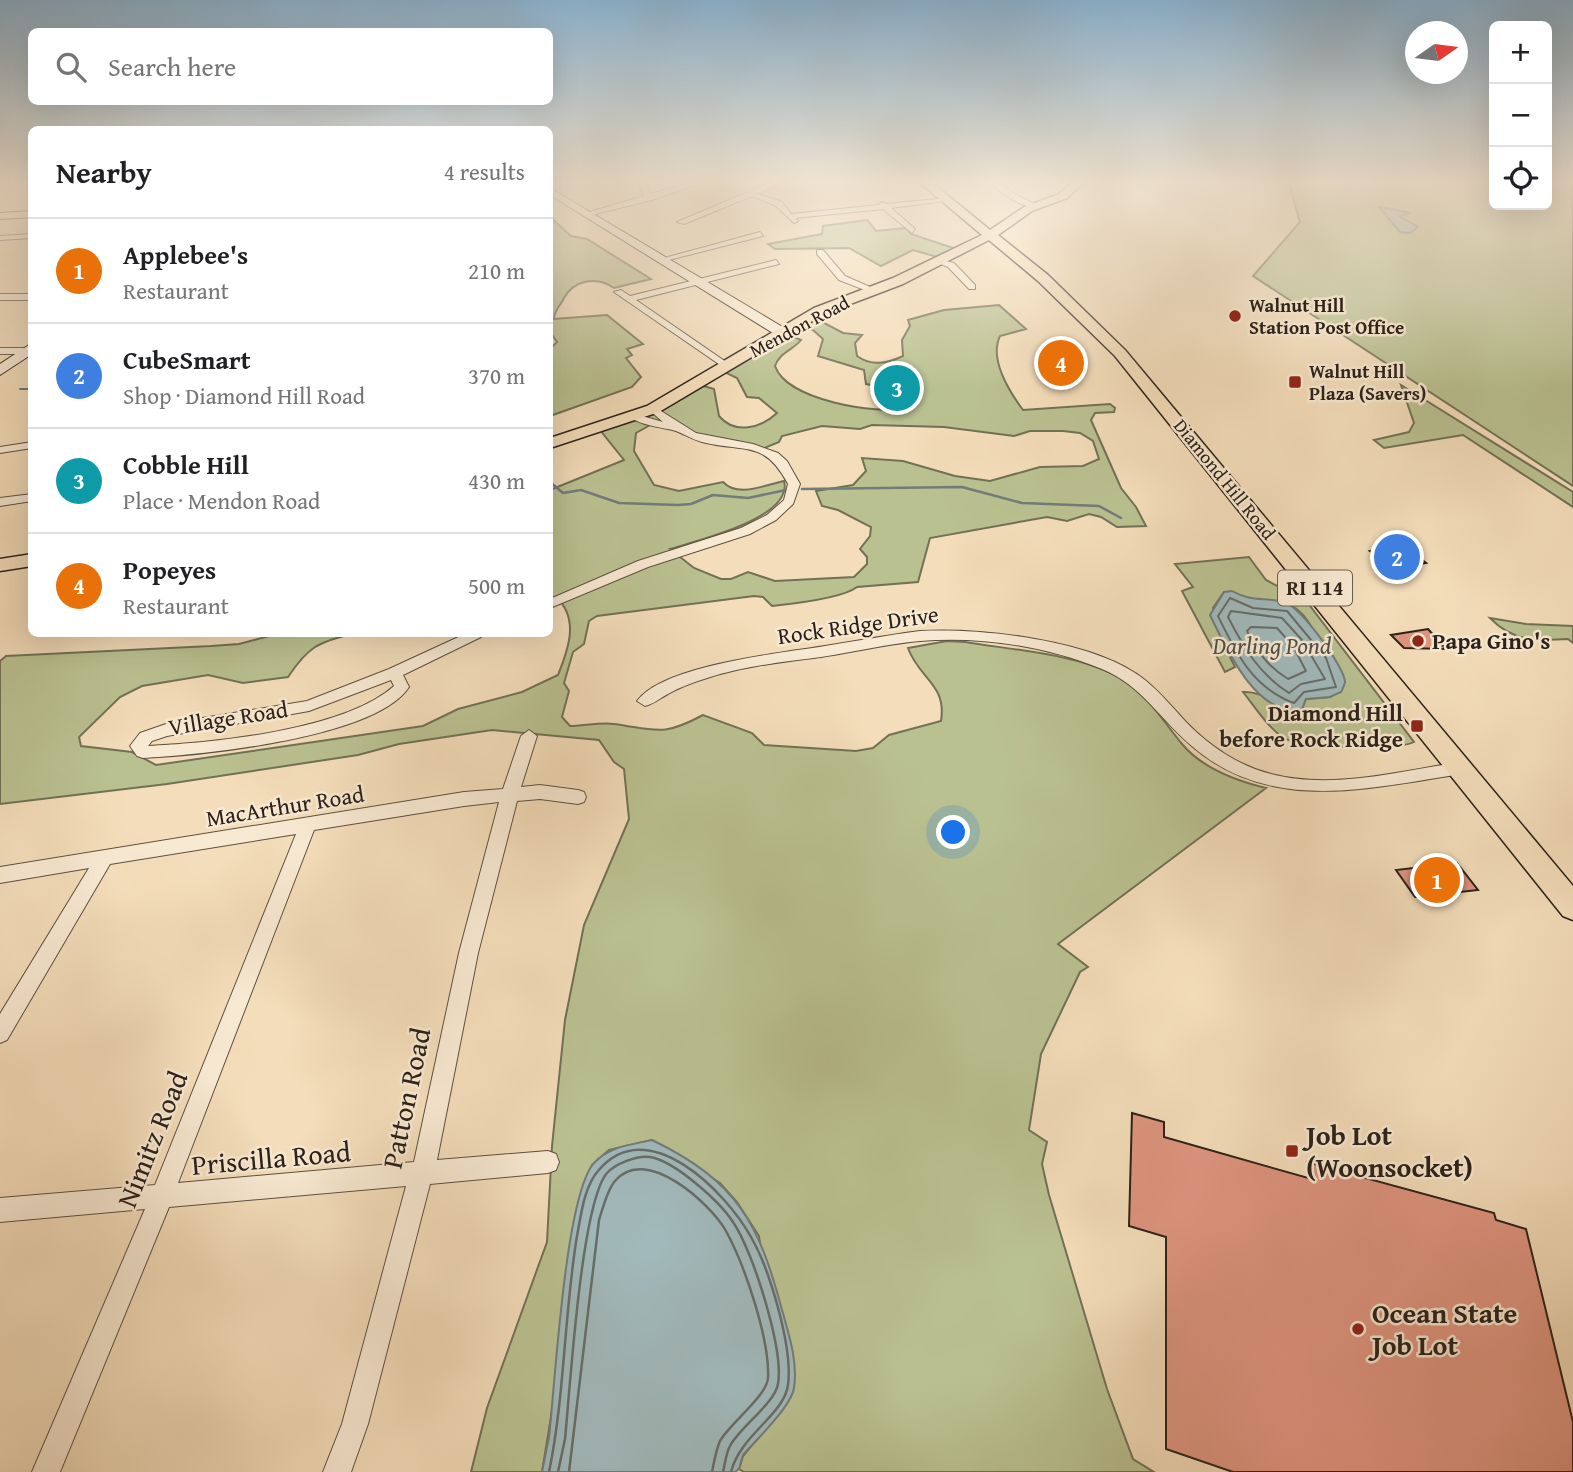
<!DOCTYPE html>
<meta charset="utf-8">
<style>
:root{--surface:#fff;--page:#f6f6f6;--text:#202124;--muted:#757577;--line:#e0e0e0;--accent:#1a73e8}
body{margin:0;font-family:"Gentium Book Plus",serif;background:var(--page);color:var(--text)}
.controls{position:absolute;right:21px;top:21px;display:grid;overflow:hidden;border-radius:10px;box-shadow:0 7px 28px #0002}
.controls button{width:63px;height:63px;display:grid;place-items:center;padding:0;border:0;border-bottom:2px solid var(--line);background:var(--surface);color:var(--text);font:35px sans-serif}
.compass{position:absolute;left:1405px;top:21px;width:63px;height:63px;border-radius:50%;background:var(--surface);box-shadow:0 7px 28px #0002;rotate:76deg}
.you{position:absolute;left:954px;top:833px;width:24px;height:24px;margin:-18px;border:5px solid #fff;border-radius:50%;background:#1a73e8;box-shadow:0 0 0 10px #1a73e833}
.badge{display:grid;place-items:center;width:46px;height:46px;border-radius:50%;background:var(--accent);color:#fff;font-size:23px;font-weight:700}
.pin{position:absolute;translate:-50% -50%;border:4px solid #fff;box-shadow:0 2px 7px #0006}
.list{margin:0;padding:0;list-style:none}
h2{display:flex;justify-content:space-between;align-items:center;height:91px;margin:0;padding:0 28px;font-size:30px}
h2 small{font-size:23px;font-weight:400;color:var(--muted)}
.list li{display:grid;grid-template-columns:46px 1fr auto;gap:21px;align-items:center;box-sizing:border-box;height:105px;padding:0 28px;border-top:2px solid var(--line)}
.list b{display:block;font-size:26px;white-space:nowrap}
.list p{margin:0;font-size:23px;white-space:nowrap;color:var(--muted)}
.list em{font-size:23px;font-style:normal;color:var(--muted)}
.icon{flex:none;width:38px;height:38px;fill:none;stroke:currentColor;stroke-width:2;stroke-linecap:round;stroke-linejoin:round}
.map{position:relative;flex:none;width:1573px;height:1472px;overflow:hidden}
.search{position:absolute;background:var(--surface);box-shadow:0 7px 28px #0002;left:28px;top:28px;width:525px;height:77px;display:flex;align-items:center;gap:18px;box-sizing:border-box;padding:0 24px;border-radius:10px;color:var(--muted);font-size:26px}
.panel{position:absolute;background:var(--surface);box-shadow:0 7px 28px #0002;left:28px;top:126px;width:525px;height:511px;border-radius:10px}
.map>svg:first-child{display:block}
.green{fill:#bac191;stroke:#727155;stroke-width:2;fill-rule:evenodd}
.water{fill:#a1b9bb;stroke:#727c7a;stroke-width:2}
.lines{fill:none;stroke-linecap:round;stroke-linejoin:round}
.shore-far1{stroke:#666d6a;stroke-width:2}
.shore{stroke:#666d6a;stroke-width:2.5}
.stream-far1{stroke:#727c7a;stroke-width:2}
.stream{stroke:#727c7a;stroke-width:2.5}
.building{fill:#df9580;stroke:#2b2119;stroke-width:2}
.street-casing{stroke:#5d5041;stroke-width:2}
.secondary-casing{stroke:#2b2119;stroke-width:2}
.primary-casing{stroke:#2b2119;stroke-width:3}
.street{fill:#f8e9d2;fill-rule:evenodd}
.secondary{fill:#f8e9d2;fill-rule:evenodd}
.primary{fill:#f4ddba;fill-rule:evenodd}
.poi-dot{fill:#8f2418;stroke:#f8e9d2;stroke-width:2.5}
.labels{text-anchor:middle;stroke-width:5;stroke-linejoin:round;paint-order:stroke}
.far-poi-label{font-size:19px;font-weight:bold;fill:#2b2119;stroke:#f8e9d2;text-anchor:start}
.far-street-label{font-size:19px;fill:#2b2119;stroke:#f8e9d2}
.shield{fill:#f8e9d2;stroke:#685d50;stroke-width:2}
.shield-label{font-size:21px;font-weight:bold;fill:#2b2119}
.street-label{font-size:23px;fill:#2b2119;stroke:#f8e9d2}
.poi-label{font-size:23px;font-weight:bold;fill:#2b2119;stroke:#f8e9d2;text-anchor:start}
.water-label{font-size:24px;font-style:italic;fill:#4e4f4a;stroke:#f8e9d2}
.near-street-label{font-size:28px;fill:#2b2119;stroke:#f8e9d2}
.near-poi-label{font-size:28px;font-weight:bold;fill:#2b2119;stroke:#f8e9d2;text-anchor:start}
</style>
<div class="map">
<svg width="1573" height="1472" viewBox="0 0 1573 1472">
<rect width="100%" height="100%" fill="#f4ddba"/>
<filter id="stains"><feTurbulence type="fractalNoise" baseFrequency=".00286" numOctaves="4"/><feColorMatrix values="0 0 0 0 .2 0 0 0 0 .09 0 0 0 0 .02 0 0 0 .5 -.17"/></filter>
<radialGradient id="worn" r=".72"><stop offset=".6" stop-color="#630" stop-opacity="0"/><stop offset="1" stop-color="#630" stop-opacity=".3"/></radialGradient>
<g class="green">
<polygon points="1288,181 1494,181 1494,205 1547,205 1547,181 1573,181 1573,486 1253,276 1300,222"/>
<path d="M550,217L571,236L587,239L651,279L614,288C596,275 573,281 564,298C560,307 555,308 554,319L607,315L643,344L627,349L632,355L626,358L641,377L632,387L550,416V349L557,342L550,332Z"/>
<polygon points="867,220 876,231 906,228 911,234 959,250 941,258 913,250 881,266 849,248 775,249 768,244 822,234 823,226"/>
<path d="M999,305L1026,329L1000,336C989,359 1009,391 1023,410L1110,404L1115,408L1114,412L1095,413L1091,420L1121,488L1136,507L1146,526L1117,527L1101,517L1089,514L1067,521L1047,517L930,538L918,582L857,587C843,598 791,604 772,606L763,597L754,596L597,616L589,621L584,644L573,652L564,683L569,691L562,717L570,726C583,726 601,722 614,724C657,730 662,737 703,715L752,733L764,745L856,751L873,748L889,735L941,721C947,684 919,679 908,648L947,641L965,642C1012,650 1085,654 1125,681C1150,698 1163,721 1182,744C1202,768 1237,781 1266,788L1058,944L1088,967L1080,972L1041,1054L1029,1130L1047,1142L1042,1164L1049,1195L1107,1389L1133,1459L1154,1472H744L739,1469L743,1456L783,1408L759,1236L737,1202L720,1183L652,1140L609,1150L592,1165L542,1472H471L487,1408L547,1242L552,1146L565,1020L584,925L629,819L624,769L614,762L599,740L492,730L399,744L358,755L167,784L0,804V661L6,656L211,646L239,644L277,634H352C318,642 308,647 288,677L243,683L208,675L142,686L120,697L79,737L81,746L132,752L156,765L423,726L458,709L522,692L558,675C568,650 580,619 556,597L550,600V490L624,460L600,430L697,384L714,389L719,416C735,435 761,428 777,413L759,398L747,397L737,378L720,370L782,332L801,340C793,350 779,353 775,366C787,401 876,414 908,409L919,392L866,384L864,370L818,356L823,339L813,330L802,326L817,319L843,333L862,335L855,343L857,356C872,367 888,363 903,356L902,340L910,326L908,320L944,310ZM652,424L762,449L779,442L782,436L822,426L860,429L872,425L944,427L1014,436L1030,431H1063L1080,433L1093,441L1099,459L1083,466L1040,467L990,481L955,476L903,461L862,458L866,471L853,485L816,491L822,506L838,510L871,527L870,536L860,549L867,557V564L854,577L775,581L748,572L731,579H721L694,568L670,549C696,541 794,518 784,481C765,485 738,498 723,482L679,491L654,485L634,451L636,433Z"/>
<polygon points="1401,385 1573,492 1573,507 1463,435 1384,448 1374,440 1409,432 1414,423"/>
<path d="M1249,557L1266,580L1307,602L1414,742C1398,751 1299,748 1284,738C1268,728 1255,707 1243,692C1268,690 1278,714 1302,709L1306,699L1330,697C1323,667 1321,619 1288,604C1277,599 1267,602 1255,601C1243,599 1236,591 1224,592L1213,608L1221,639L1235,667L1225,672L1182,591L1193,587L1175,564Z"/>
<path d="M1490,618L1526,624L1573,626V643L1568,639C1536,641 1513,642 1490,618Z"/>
</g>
<g class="water">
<polygon points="1379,207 1411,213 1399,216 1418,227 1410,233 1400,232"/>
<path d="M1232,591C1253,603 1266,596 1286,603C1300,607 1345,667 1345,682C1345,683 1342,691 1341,692L1330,697L1306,699L1302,709C1257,719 1225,646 1210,615L1224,592Z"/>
<path d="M652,1140C737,1181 759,1223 782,1310C789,1335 798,1362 794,1388C791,1407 756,1440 743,1455L739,1469L735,1472H542L549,1437C555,1386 565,1195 594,1163C610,1146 630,1145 652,1140Z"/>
</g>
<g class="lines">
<g class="shore-far1">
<path d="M1230,598L1253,608L1287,611L1326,658L1336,687L1304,692L1294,703C1253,688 1236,653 1218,616Z"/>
<path d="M1231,611L1282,618L1302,640L1325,679L1301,684L1289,693C1259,674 1244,648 1228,617Z"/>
<path d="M1251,627L1277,628L1293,646L1306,671L1288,679C1268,667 1257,651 1247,631Z"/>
</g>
<g class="shore">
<path d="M549,1472C565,1394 564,1314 577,1236C581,1215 584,1187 598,1171C647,1111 726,1192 751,1237C770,1270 793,1348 788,1385C784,1415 740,1435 731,1472"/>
<path d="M558,1472L565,1439C570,1390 581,1203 607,1173C615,1164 637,1155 650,1157C675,1161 720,1202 733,1222C753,1251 784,1350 778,1384C775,1403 739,1428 730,1446C726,1453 725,1464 723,1472"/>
<path d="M569,1472L599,1220C603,1208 607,1190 615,1181C645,1144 710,1203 726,1231C745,1266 770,1340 768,1378C767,1396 729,1424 720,1441C716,1450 714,1462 712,1472"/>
</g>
<polyline class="stream-far1" points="20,389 32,389"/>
<g class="stream">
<polyline points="550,482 563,493 581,490 619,503 678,505 691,504 713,495 748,498 786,490"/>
<polyline points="802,489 962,487 1022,503 1099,506 1121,518"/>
</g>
</g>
<g class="building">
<polygon points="1403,545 1426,563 1393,569 1370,551"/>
<polygon points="1428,629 1446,649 1404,648 1391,635"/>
<polygon points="1457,863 1478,890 1415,897 1396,870"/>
<polygon points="1132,1113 1164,1122 1164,1137 1308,1178 1307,1162 1494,1213 1496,1220 1526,1229 1573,1422 1573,1472 1233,1472 1166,1449 1166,1237 1129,1226"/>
</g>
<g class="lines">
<g class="street-casing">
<g id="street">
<polygon points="575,181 583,181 587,185 582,186"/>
<polygon points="637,181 643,181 650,194 696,181 707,181 652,200 587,216 583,214 644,196"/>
<polygon points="774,181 783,181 758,194 782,202 791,214 879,205 882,202 886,204 948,198 952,200 891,208 915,229 912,233 883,209 795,218 798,221 794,223 776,206 752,196 684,224 677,222"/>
<path d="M988,181H996L1018,196L1039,206C1023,211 999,191 988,181Z"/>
<polygon points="760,232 763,236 661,262 657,260"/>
<polygon points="32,234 32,238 0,240 0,236"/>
<polygon points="817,250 823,250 845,276 877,290 870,292 839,280 817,254"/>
<polygon points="938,259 954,263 975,285 975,289 969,289 948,267 938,263"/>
<polygon points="776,260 779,264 636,300 729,364 731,366 726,369 614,292 621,290 630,296"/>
<rect x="0" y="294" width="32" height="6"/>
<polygon points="0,348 26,348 31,351 26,354 0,354"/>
<path d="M653,406L696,433L753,444L778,453L787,461L800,484L793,504L776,520L750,534L648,567L550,608V599L638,561L741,528L767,515L784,500L788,484C765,441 747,452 706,443C695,441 686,435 676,431C662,427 642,426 630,417L635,414L663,422L648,409Z"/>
<polygon points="32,442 32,448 0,453 0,447"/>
<polygon points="32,494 32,501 0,506 0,498"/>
<path d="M920,631C983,628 1096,640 1145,680C1161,693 1173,708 1186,722C1209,746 1239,766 1271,774C1332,790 1400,771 1461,762L1467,764L1469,768L1467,772L1461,774C1370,788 1271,814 1193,747C1161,721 1142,685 1102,669C1046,646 980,636 920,641C887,644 854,652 821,657C783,662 744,666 707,678C694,682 680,687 668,694C660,698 654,704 645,706L637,701C663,665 782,653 825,646C857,641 888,635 920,631Z"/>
<path d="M465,634H483L481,637L403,675L409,687C376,738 202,755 143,758L137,756L130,746L140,733L166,724L307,701L389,669ZM391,680L394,686C345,730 213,743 148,746L152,741L167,736L309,711Z"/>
<path d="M529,730L537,736L521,787L540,785L578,790L584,792L586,797L584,802L578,804L540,799L517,801L478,953L437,1160L548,1151L556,1154L559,1162L556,1170L548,1173L430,1184L368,1424L351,1472H323L342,1424L406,1186L169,1207L60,1472H32L145,1209L0,1222V1198L155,1185L296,834L110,864L7,1040L0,1043V1014L89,868L0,883V867L464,792L503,789L521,736ZM499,802L459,953L414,1162L178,1183L314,830L464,806Z"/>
</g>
</g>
<g class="secondary-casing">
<g id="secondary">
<polygon points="550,188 786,329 788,332 776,335 550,195"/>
<polygon points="32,211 32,217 0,219 0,213"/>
<polygon points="32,343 32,354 0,375 0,364"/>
</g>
</g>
<g class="primary-casing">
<g id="primary">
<polygon points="918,181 930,181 990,230 1024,207 1059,194 1074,181 1085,181 1067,198 1032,211 998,235 1048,275 1125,350 1573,886 1573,920 1563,916 1115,356 1038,281 989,240 903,284 824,314 659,412 550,448 550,438 647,406 814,308 893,278 982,235"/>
<polygon points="32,554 32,566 0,571 0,559"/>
</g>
</g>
<use href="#street" class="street"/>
<use href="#secondary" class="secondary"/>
<use href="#primary" class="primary"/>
</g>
<linearGradient id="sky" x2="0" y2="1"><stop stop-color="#8bb6d6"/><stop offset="0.47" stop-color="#faf0e0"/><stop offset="1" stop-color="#faf0e0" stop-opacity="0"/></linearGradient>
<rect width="1573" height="387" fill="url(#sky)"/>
<g class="poi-dot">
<circle cx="1235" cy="316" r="7"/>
<rect x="1288" y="375" width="14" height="14" rx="3.5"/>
<circle cx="1418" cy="641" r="7"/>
<rect x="1410" y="719" width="14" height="14" rx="3.5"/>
<rect x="1285" y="1144" width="14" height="14" rx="3.5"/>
<circle cx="1358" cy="1329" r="7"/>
</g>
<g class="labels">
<g class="far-poi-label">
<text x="1249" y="312">Walnut Hill<tspan x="1249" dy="22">Station Post Office</tspan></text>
<text x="1309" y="378">Walnut Hill<tspan x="1309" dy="22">Plaza (Savers)</tspan></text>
</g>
<g class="far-street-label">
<text transform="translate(799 326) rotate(-28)" y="7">Mendon Road</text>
<text transform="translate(1225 479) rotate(51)" y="7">Diamond Hill Road</text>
</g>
<rect class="shield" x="1278" y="570.5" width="74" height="35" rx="5"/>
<g class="shield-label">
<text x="1315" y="595">RI 114</text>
</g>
<g class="street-label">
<text transform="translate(858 625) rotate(-8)" y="8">Rock Ridge Drive</text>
<text transform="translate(228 718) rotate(-9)" y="8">Village Road</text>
<text transform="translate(285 806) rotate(-9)" y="8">MacArthur Road</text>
</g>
<g class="poi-label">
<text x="1432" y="649">Papa Gino's</text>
<text x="1403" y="721" text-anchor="end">Diamond Hill<tspan x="1403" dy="26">before Rock Ridge</tspan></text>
</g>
<g class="water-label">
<text x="1272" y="654">Darling Pond</text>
</g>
<g class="near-street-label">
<text transform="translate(406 1098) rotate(-78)" y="10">Patton Road</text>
<text transform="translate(152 1139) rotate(-68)" y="10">Nimitz Road</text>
<text transform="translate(271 1158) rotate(-5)" y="10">Priscilla Road</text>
</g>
<g class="near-poi-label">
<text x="1306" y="1145">Job Lot<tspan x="1306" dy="32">(Woonsocket)</tspan></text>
<text x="1372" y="1323">Ocean State<tspan x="1372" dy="32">Job Lot</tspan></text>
</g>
</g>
<rect width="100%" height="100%" filter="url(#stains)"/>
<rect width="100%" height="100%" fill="url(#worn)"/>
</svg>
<div class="controls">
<button>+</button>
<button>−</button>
<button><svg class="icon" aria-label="locate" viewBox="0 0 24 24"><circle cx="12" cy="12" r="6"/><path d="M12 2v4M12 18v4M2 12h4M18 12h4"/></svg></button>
</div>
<svg class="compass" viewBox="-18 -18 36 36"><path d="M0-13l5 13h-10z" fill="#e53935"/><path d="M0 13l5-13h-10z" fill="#757577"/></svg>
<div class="you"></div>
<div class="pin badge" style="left:1437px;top:880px;background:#e8710a">1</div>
<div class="pin badge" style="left:1397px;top:557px;background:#3f7fe0">2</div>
<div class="pin badge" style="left:897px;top:388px;background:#0f9aa8">3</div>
<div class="pin badge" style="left:1061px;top:363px;background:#e8710a">4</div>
<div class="search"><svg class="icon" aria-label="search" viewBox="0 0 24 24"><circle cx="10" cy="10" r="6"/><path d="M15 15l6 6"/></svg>Search here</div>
<section class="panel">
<h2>Nearby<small>4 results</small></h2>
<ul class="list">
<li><span class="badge" style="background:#e8710a">1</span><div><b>Applebee's</b><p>Restaurant</p></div><em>210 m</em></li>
<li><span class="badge" style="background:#3f7fe0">2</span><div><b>CubeSmart</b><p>Shop · Diamond Hill Road</p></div><em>370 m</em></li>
<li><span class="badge" style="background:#0f9aa8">3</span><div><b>Cobble Hill</b><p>Place · Mendon Road</p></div><em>430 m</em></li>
<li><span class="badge" style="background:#e8710a">4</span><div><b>Popeyes</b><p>Restaurant</p></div><em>500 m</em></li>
</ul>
</section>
</div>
